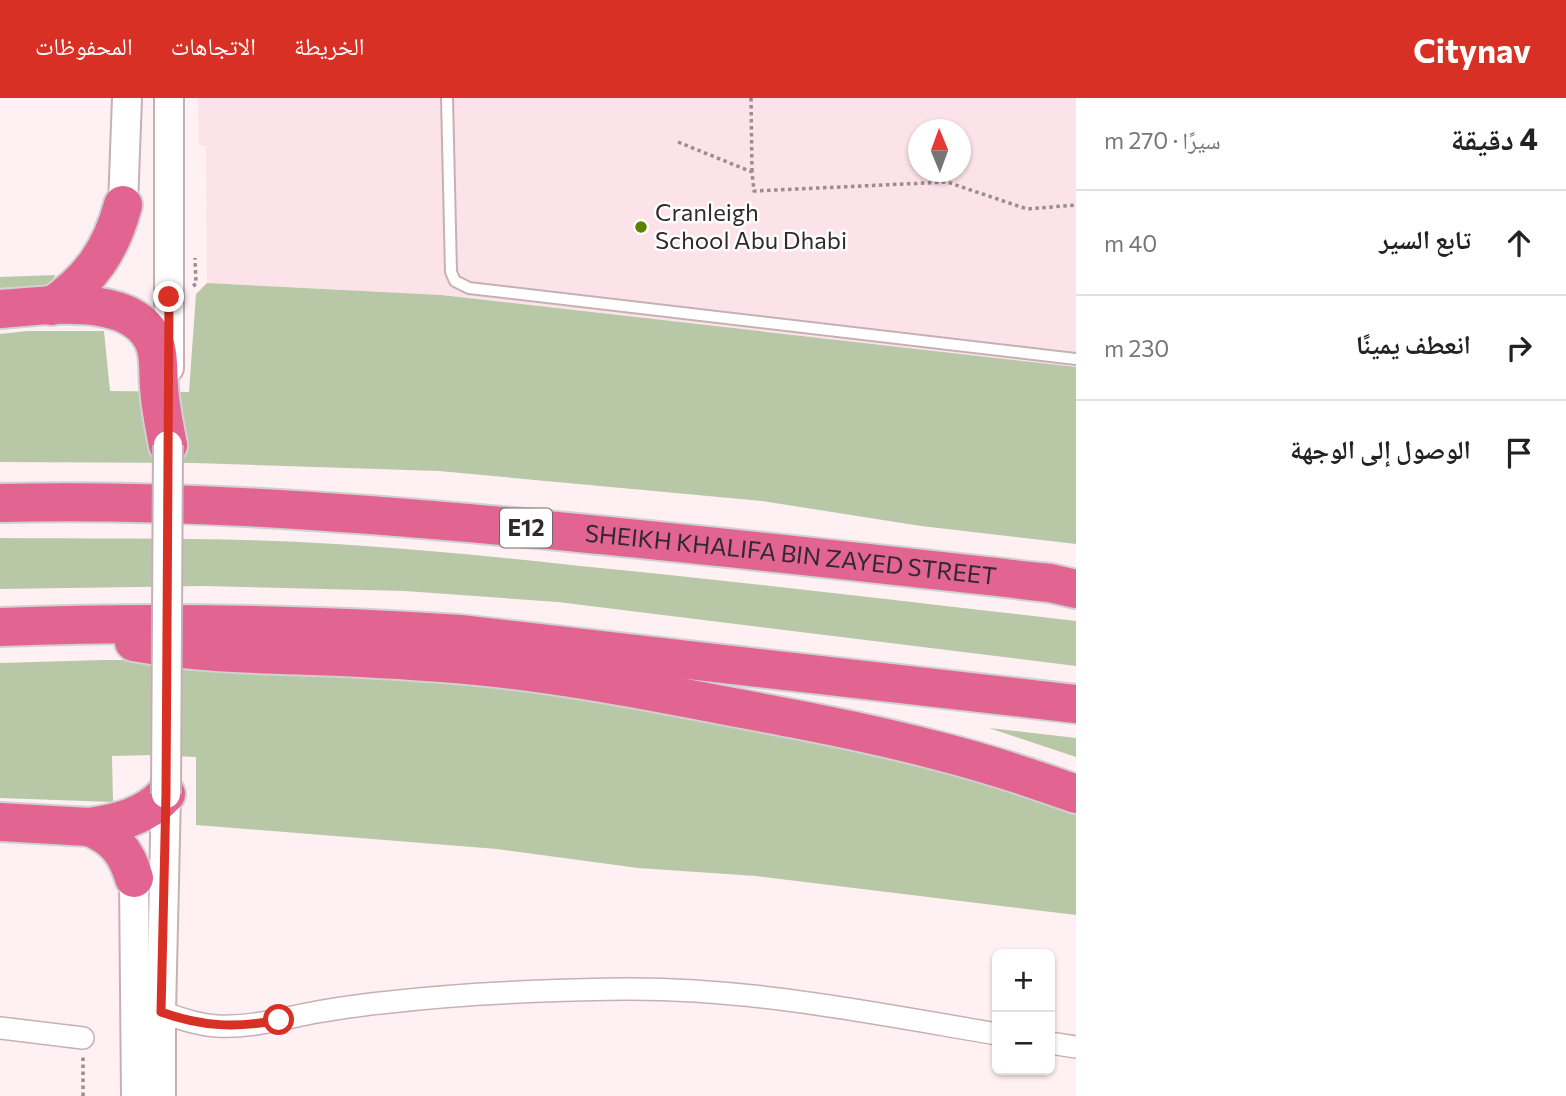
<!DOCTYPE html>
<html lang="ar">
<meta charset="utf-8">
<style>
:root{--surface:#fff;--page:#f2f2f2;--text:#222;--muted:#767676;--line:#e0e0e0;--accent:#d93025}
body{margin:0;font-family:Commissioner,"Noto Naskh Arabic",sans-serif;background:var(--page);color:var(--text);direction:rtl}
.controls{position:absolute;right:21px;bottom:21px;display:grid;overflow:hidden;border-radius:10px;box-shadow:0 2px 5px #0004}
.controls button{width:63px;height:63px;display:grid;place-items:center;padding:0;border:0;border-bottom:2px solid var(--line);background:var(--surface);color:var(--text);font:35px sans-serif}
.compass{position:absolute;left:908px;top:21px;width:63px;height:63px;border-radius:50%;background:var(--surface);box-shadow:0 2px 5px #0004;rotate:359deg}
.stop{position:absolute;width:21px;height:21px;margin:-16px;border:5px solid #d93025;border-radius:50%;background:#fff}
.stop.end{background:#d93025;border-color:#fff;box-shadow:0 2px 7px #0008}
.list{margin:0;padding:0;list-style:none}
h2{display:flex;justify-content:space-between;align-items:center;height:91px;margin:0;padding:0 28px;font-size:30px}
h2 small{font-size:23px;font-weight:400;color:var(--muted)}
.list li{display:grid;grid-template-columns:46px 1fr auto;gap:21px;align-items:center;box-sizing:border-box;height:105px;padding:0 28px;border-top:2px solid var(--line)}
.list b{display:block;font-size:26px;white-space:nowrap}
.list em{font-size:23px;font-style:normal;color:var(--muted)}
.icon{flex:none;width:38px;height:38px;fill:none;stroke:currentColor;stroke-width:2;stroke-linecap:round;stroke-linejoin:round}
.map{position:relative;flex:none;width:1076px;height:998px;overflow:hidden;direction:ltr}
header{display:flex;align-items:center;gap:42px;box-sizing:border-box;height:98px;padding:0 35px;background:var(--accent);color:#fff}
header strong{font-size:33px}
nav{display:flex;gap:38px;margin-inline-start:auto;font-size:24px}
main{display:flex}
aside{flex:1;background:var(--surface)}
.map>svg:first-child{display:block}
.built{fill:#fce2e9;fill-rule:evenodd}
.garden{fill:#b8c7a5}
.lines{fill:none;stroke-linecap:round;stroke-linejoin:round}
.service-casing{stroke:#c6b0b5;stroke-width:14}
.minor-casing{stroke:#c6b0b5;stroke-width:24}
.tertiary-casing{stroke:#c6b0b5;stroke-width:32}
.motorway-casing{stroke:#d2d0d0;stroke-width:42}
.path{stroke:#998d90;stroke-width:3.5;stroke-dasharray:3.5 3.5;stroke-linecap:butt}
.service{stroke:#fff;stroke-width:10}
.minor{stroke:#fff;stroke-width:21}
.tertiary{stroke:#fff;stroke-width:28}
.motorway{stroke:#e16590;stroke-width:38}
.tertiary-bridge-casing{stroke:#c6b0b5;stroke-width:32;stroke-linecap:butt}
.tertiary-bridge{stroke:#fff;stroke-width:28}
.route{stroke:#d93025;stroke-width:9}
.poi-dot{fill:#5c8200;stroke:#fff;stroke-width:2.5}
.labels{text-anchor:middle;stroke-width:5;stroke-linejoin:round;paint-order:stroke}
.shield{fill:#fff;stroke:#6f696b;stroke-width:2}
.shield-label{font-size:23px;font-weight:bold;fill:#31292b}
.poi-label{font-size:24px;fill:#31292b;stroke:#fff;text-anchor:start}
.street-label{font-size:24px;fill:#31292b;stroke:#fff}
</style>
<header>
<strong>Citynav</strong>
<nav><a>الخريطة</a><a>الاتجاهات</a><a>المحفوظات</a></nav>
</header>
<main>
<aside>
<h2>4 دقيقة<small>سيرًا · 270 m</small></h2>
<ul class="list">
<li><svg class="icon" aria-label="ahead" viewBox="0 0 24 24"><path d="M12 20V5M6 11l6-6 6 6"/></svg><div><b>تابع السير</b></div><em>40 m</em></li>
<li><svg class="icon" aria-label="right" viewBox="0 0 24 24"><path d="M7 20v-9h11M14 6l5 5-5 5"/></svg><div><b>انعطف يمينًا</b></div><em>230 m</em></li>
<li><svg class="icon" aria-label="arrive" viewBox="0 0 24 24"><path d="M6 21V4h12l-3 4 3 4H6"/></svg><div><b>الوصول إلى الوجهة</b></div></li>
</ul>
</aside>
<div class="map">
<svg width="1076" height="998" viewBox="0 0 1076 998">
<rect width="100%" height="100%" fill="#fff0f4"/>
<path class="built" d="M198,0H1076V269L441,197L207,185L206,48L199,47ZM918,32H960V74H918Z"/>
<g class="garden">
<polygon points="55,177 51,188 0,190 0,179"/>
<polygon points="207,185 441,197 1076,269 1076,446 921,428 762,403 439,373 195,365 0,364 0,236 27,233 104,233 110,293 189,294 196,196"/>
<path d="M0,440C112,441 224,439 336,446C418,451 499,459 580,468C745,484 911,504 1076,523V568L558,504L405,493L203,488L0,491Z"/>
<polygon points="104,562 244,562 387,566 703,612 1076,706 1076,817 756,778 638,770 497,751 196,727 196,659 154,657 112,658 113,704 0,700 0,565"/>
<polygon points="989,630 1076,640 1076,659"/>
</g>
<g class="lines">
<g class="service-casing">
<polyline id="service" points="447,0 451,174 455,183 469,190 1076,261"/>
</g>
<g class="minor-casing">
<g id="minor">
<path d="M161,914C179,920 198,927 217,928C251,930 284,920 317,914C341,910 366,906 390,904C468,895 546,892 624,891C750,890 873,915 997,936"/>
<polyline points="0,930 83,940"/>
<polyline points="1050,945 1076,949"/>
</g>
</g>
<g class="tertiary-casing">
<g id="tertiary">
<polyline points="169,0 169,270"/>
<polyline points="123,107 127,0"/>
<polyline points="134,780 136,998"/>
<polyline points="161,998 161,914 166,696"/>
</g>
</g>
<g class="motorway-casing">
<g id="motorway">
<path d="M52,208C91,181 111,152 123,107"/>
<path d="M0,211C45,208 140,192 156,250C159,262 158,275 159,288C160,308 164,327 168,347"/>
<path id="s1" d="M0,405C168,401 335,413 502,428C685,444 867,465 1050,485L1076,491"/>
<path d="M0,529C154,523 306,526 460,536L1076,606"/>
<path d="M134,544C195,555 251,556 313,558C368,560 422,563 477,568C561,576 644,592 727,608C797,621 866,634 935,652C983,664 1029,679 1076,696"/>
<path d="M0,724L89,729C114,738 127,755 134,780"/>
<path d="M89,729C118,725 146,718 166,696"/>
</g>
</g>
<g class="path">
<polyline points="751,0 752,74"/>
<polyline points="678,44 752,74 754,93 947,84 1027,111 1076,107"/>
<polyline points="193,188 196,186 195,160"/>
<polyline points="83,998 83,959"/>
</g>
<use href="#service" class="service"/>
<use href="#minor" class="minor"/>
<use href="#tertiary" class="tertiary"/>
<use href="#motorway" class="motorway"/>
<g class="tertiary-bridge-casing">
<polyline id="tertiary-bridge" points="166,696 168,347"/>
</g>
<use href="#tertiary-bridge" class="tertiary-bridge"/>
</g>
<g class="lines">
<path class="route" d="M169,199L166,696L161,914C203,929 236,930 279,922"/>
</g>
<circle class="poi-dot" cx="641" cy="129" r="7"/>
<g class="labels">
<rect class="shield" x="500" y="410.5" width="52" height="39" rx="5"/>
<g class="shield-label">
<text x="526" y="438">E12</text>
</g>
<g class="poi-label">
<text x="655" y="123">Cranleigh<tspan x="655" dy="28">School Abu Dhabi</tspan></text>
</g>
<g class="street-label">
<text dy="8" stroke="none"><textPath href="#s1" startOffset="793">SHEIKH KHALIFA BIN ZAYED STREET</textPath></text>
</g>
</g>
</svg>
<div class="controls">
<button>+</button>
<button>−</button>
</div>
<svg class="compass" viewBox="-18 -18 36 36"><path d="M0-13l5 13h-10z" fill="#e53935"/><path d="M0 13l5-13h-10z" fill="#767676"/></svg>
<div class="stop" style="left:279px;top:922px"></div>
<div class="stop end" style="left:169px;top:199px"></div>
</div>
</main>
